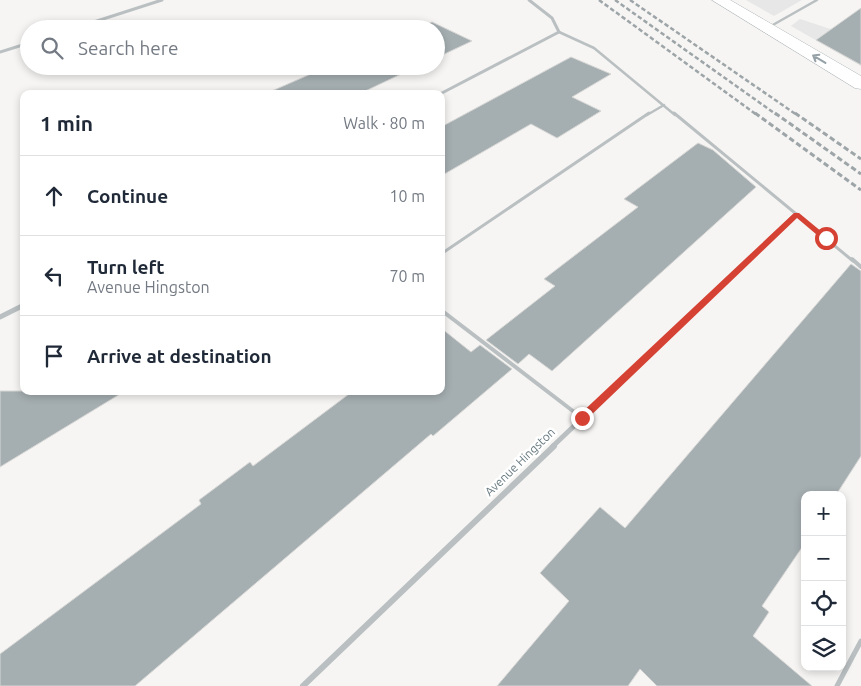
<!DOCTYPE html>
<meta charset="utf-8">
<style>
:root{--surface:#fff;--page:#f6f6f7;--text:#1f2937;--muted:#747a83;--line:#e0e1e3}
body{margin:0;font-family:Ubuntu,sans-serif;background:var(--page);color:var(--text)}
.controls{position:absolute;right:15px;bottom:15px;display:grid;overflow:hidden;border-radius:10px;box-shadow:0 2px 8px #0003}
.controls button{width:45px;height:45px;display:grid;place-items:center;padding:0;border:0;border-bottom:1px solid var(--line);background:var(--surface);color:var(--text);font:25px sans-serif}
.stop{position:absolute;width:15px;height:15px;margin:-11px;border:4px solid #d54234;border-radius:50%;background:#fff}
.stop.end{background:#d54234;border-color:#fff;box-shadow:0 1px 5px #0008}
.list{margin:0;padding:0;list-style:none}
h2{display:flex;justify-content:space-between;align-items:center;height:65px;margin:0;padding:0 20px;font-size:21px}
h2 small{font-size:16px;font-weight:400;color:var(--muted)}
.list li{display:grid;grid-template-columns:32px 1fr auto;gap:15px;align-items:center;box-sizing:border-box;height:80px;padding:0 20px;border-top:1px solid var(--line)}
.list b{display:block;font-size:19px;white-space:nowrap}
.list p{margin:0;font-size:16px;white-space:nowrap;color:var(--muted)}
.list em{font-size:16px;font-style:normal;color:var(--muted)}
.icon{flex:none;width:28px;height:28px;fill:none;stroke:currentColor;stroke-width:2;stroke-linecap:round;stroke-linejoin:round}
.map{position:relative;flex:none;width:861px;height:686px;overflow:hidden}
.search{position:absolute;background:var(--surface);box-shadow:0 2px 8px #0003;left:20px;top:20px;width:425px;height:55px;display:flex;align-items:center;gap:12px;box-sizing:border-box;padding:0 18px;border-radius:28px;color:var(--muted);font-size:19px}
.panel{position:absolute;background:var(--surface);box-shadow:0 2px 8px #0003;left:20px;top:90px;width:425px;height:305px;border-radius:10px}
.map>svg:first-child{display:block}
.built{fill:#e6e7e6}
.building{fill:#a5aeb1;stroke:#d7d7d5}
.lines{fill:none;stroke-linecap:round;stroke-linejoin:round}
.secondary-casing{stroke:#afb6b9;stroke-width:1}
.lane-far3{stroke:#bac0c2;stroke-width:2.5}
.lane-far2{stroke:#bac0c2;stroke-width:3}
.lane-far1{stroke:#bac0c2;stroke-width:4}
.lane{stroke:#bac0c2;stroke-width:5}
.street-far3{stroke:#bac0c2;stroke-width:3}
.street-far2{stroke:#bac0c2;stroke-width:4}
.street-far1{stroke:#bac0c2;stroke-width:5}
.street{stroke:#bac0c2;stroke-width:6}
.secondary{fill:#fff;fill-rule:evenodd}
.rail-far1{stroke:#9da5a8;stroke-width:2.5;stroke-dasharray:4.5 2.5;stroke-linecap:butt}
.rail{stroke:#9da5a8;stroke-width:3;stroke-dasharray:5.5 3;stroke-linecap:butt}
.oneway{stroke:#95a1a7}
.route{fill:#d54234}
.labels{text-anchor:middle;stroke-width:5;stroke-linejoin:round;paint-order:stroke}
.street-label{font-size:12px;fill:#677981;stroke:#fff}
</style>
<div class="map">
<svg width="861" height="686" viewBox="0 0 861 686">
<rect width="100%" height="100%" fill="#f6f5f3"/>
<g class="built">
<polygon points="746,0 802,0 774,16"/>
<polygon points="800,19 861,39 861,66 791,26"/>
</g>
<g class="building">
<polygon points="861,8 861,65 816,40"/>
<polygon points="432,22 472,41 436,58 436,29 416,29"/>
<polygon points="571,57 611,74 572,97 601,111 557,138 531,124 441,176 441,127"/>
<polygon points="329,66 418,66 359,94 265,94"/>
<polygon points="698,143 713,150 756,187 552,371 529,354 518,364 486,340 555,286 544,279 638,207 624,199"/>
<polygon points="851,264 861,271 861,456 836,495 805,495 805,543 762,606 769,612 753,636 812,686 657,686 640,669 628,686 497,686 569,601 540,573 600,507 625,528"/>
<polygon points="441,328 471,352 480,345 512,369 433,436 431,434 135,686 0,686 0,654 201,504 199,500 250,462 253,466 353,391 441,391"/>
<polygon points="0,391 125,391 0,467"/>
</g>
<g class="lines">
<g class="secondary-casing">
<polygon id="secondary" points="712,0 730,0 861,76 861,89 855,88"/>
</g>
<g class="lane-far3">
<polyline points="771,26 817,0"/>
<polyline points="559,32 594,48 675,115"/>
<polyline points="647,115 664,105"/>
</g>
<g class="lane-far2">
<polyline points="674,113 853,261"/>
<polyline points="441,254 649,113"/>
</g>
<g class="lane-far1">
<polyline points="852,259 861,267"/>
<polyline points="441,310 582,418"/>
</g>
<polyline class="lane" points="837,686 861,641"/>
<g class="street-far3">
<polyline points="72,29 162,0"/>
<polyline points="0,52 29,43"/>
<polyline points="440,94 559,32 552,18 529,0"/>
</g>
<polyline class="street-far2" points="747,261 796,214"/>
<g class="street-far1">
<polyline points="0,317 24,305"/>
<polyline points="552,447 749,259"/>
</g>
<polyline class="street" points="303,686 554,446"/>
<use href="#secondary" class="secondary"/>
<g class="rail-far1">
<polyline points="599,0 757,115"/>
<polyline points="615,0 777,115"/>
<polyline points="630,0 797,115"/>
</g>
<g class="rail">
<polyline points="755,113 861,190"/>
<polyline points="775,113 861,174"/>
<polyline points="795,113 861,159"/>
</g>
</g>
<defs><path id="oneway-shaft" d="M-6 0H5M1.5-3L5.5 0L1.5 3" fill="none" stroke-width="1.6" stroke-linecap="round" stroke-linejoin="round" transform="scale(1.25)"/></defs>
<use class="oneway" href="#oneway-shaft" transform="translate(819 59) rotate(-149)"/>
<polygon class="route" points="794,213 799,213 828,237 828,240 823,240 797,218 585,421 578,421 578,416"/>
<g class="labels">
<g class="street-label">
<text transform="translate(520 462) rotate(-44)" y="4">Avenue Hingston</text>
</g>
</g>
</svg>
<div class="controls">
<button>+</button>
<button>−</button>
<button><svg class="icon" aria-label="locate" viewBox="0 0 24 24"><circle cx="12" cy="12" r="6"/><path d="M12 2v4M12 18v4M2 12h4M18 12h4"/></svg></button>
<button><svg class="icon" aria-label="layers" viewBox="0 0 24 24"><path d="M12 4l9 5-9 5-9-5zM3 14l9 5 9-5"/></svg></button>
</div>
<div class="stop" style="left:826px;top:238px"></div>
<div class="stop end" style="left:582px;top:418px"></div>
<div class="search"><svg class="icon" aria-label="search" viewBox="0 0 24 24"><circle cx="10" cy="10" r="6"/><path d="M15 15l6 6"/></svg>Search here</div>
<section class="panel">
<h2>1 min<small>Walk · 80 m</small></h2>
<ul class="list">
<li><svg class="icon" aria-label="ahead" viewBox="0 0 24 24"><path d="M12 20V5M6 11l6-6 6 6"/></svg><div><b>Continue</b></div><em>10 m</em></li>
<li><svg class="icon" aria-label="left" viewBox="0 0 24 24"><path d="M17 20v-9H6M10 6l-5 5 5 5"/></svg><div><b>Turn left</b><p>Avenue Hingston</p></div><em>70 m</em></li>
<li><svg class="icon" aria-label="arrive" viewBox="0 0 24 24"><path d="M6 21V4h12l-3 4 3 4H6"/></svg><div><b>Arrive at destination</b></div></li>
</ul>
</section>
</div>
